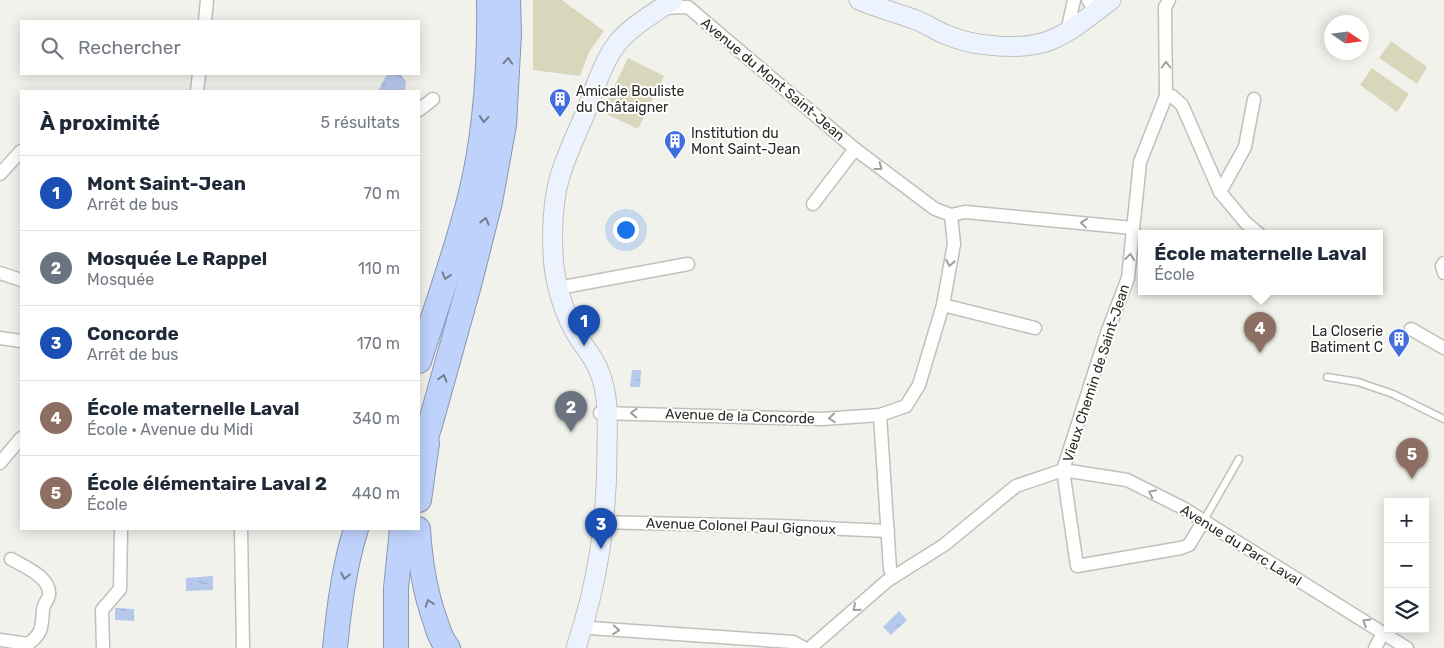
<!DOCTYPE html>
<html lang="fr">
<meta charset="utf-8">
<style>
:root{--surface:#fff;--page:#f2f2f3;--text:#1f2937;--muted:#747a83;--line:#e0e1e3;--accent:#426ddf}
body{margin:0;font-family:Rubik,sans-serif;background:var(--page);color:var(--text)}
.controls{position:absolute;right:15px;bottom:15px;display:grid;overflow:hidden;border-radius:0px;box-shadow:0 2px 12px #0003}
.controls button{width:45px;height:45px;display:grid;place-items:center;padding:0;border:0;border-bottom:1px solid var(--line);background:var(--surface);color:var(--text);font:25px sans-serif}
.compass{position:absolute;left:1324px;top:15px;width:45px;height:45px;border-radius:50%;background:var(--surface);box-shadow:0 2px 12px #0003;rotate:103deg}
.you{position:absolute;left:625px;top:229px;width:18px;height:18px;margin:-12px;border:4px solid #fff;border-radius:50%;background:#1a73e8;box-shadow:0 0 0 8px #1a73e833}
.badge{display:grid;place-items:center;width:32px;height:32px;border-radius:50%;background:var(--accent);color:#fff;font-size:16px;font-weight:700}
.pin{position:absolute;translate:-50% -41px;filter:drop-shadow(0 1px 2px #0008)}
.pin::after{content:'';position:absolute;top:26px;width:18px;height:15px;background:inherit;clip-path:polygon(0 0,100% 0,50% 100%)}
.popup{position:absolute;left:1138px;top:230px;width:245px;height:65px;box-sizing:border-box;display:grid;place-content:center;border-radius:0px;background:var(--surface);filter:drop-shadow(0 1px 4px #0005);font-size:16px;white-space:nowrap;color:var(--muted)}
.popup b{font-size:19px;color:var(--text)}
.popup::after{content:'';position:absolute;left:50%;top:100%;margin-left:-10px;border:10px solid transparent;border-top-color:var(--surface)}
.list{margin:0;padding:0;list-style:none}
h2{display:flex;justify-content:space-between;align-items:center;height:65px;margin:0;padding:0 20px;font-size:21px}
h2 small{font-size:16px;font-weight:400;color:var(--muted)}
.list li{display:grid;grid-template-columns:32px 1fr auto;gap:15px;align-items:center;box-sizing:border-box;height:75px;padding:0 20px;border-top:1px solid var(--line)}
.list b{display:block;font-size:19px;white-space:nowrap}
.list p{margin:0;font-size:16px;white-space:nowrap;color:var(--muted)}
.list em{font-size:16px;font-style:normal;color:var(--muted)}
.icon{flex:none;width:28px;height:28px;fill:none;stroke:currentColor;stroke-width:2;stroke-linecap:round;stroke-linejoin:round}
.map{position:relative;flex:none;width:1444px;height:648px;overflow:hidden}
.search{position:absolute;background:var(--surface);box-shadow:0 2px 12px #0003;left:20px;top:20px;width:400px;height:55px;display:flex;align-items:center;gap:12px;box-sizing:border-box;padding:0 18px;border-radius:0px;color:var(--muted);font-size:19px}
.panel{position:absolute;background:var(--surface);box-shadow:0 2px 12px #0003;left:20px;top:90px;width:400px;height:440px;border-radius:0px}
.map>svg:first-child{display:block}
.pitch{fill:#d9d7bb}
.water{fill:url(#water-ripples)}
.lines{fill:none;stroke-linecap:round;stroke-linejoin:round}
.lane-casing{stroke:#c0c0ba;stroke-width:9}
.street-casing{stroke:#c0c0ba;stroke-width:15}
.secondary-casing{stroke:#c0c0ba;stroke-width:21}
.highway-casing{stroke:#8b97b2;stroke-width:26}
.lane{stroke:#fff;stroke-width:6}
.street{stroke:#fff;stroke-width:12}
.secondary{stroke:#ecf2fe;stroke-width:19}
.highway{stroke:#bed2fc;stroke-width:24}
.oneway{stroke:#747e92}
.oneway2{stroke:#a09f9e}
.labels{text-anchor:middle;stroke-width:4;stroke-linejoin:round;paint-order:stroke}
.street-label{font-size:14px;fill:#2b2a28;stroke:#fffffe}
.poi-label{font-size:14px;fill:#2b2a28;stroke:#fffffe;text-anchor:start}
</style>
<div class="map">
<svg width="1444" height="648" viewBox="0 0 1444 648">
<defs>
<pattern id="water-ripples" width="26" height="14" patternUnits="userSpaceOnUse" patternTransform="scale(1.25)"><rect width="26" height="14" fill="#b7c8ed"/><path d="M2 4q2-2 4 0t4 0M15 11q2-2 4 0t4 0" fill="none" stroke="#9eaccb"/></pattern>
</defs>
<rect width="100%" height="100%" fill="#f2f2ec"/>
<g class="pitch">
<polygon points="533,0 562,0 604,31 589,52 580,76 533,70"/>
<polygon points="1391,41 1427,67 1417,84 1379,58"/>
<polygon points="628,58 664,76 638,129 602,112"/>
<polygon points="1372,68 1409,94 1397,112 1360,85"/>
</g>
<g class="water">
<polygon points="391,74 400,74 406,81 405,90 378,91 386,76"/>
<polygon points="632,370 641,370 640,387 630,387"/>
<polygon points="213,576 213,590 186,591 186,578"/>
<polygon points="115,608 134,609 134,621 115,620"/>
<polygon points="899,611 907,620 891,635 883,627"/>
</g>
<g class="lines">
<g class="lane-casing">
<g id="lane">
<polyline points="1327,377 1358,382 1393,394 1444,419"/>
<polyline points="1204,520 1239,459"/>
</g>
</g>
<g class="street-casing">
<g id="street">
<polyline points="1088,0 1090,3 1104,6"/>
<polyline points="1169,0 1165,7 1166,96 1140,162 1128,278 1107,333 1063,470 1077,566 1181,548 1189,545 1204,520"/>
<polyline points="661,8 688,7 855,149 935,209 951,215 965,212 1133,228"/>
<polyline points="205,21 207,0"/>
<polyline points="1067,32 1074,0"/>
<polyline points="197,91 199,74"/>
<polyline points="1166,96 1172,96 1182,105 1220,192 1245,222 1259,234"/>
<polyline points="419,110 433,99"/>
<polyline points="0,174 21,151"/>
<polyline points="1220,192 1245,147 1254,99"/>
<polyline points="813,204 855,149"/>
<polyline points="1444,263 1442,266 1444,273"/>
<polyline points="0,273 21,280"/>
<polyline points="558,288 688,264"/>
<polyline points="943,305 1035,328"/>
<polyline points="1411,329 1444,348"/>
<polyline points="0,338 21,341"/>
<polyline points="600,413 822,419 880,415 906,406 919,385 943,305 954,244 951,215"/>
<polyline points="880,415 890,569 893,577"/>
<polyline points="0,463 21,438"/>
<polyline points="595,522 780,526 888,531"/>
<polyline points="241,529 243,648"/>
<polyline points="582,621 583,627 590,628 793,642 804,648"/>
<path d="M0,640L28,644C42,634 42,627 43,610C43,604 48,601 49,595C51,577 23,566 11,559"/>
<polyline points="103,648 102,610 120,589 121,529"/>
<polyline points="810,648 887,581 944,545 1016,486 1063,470 1127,480 1183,508 1407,648"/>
<polyline points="1375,648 1383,633"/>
</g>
</g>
<g class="secondary-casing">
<g id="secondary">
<path d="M859,0C878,8 897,13 916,20C927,24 936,31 947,35C974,47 1024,51 1051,40C1073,31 1092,14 1111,0"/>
<path d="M576,648C598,582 607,521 607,451C607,430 609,408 604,387C601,371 594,359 585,347C572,330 563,308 558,288C550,258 551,206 560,176C567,153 578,131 587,109C596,86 603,61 619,41C634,24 655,13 673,0"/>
</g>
</g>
<g class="highway-casing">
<g id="highway">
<path d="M419,361C436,308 455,255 469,201C486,136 490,67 489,0"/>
<polyline points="419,459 430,425 469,285 490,202 504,125 509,34 508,0"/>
<polyline points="419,500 427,443"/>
<path d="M418,529C420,560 424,590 435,620C438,630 441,640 448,648"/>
<path d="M335,648C339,608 344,567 356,529"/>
<polyline points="396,648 396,588 402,529"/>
</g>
</g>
<use href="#lane" class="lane"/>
<use href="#street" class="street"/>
<use href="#secondary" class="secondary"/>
<use href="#highway" class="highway"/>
</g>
<defs><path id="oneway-chevron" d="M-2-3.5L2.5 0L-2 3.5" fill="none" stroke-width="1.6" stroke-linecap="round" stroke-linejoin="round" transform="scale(1.25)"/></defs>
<g class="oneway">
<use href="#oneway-chevron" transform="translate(508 61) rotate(-87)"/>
<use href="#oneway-chevron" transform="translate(484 119) rotate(95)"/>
<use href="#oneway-chevron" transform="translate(485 221) rotate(-76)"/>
<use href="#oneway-chevron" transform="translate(446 276) rotate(107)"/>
<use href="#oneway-chevron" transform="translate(443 378) rotate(-74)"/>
<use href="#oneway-chevron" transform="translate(345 576) rotate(101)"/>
<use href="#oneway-chevron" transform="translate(429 603) rotate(-108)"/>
</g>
<g class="oneway2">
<use href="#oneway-chevron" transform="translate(1166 65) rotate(-90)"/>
<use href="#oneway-chevron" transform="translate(879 167) rotate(37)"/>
<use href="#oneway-chevron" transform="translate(1084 223) rotate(-174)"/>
<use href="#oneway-chevron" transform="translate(1130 257) rotate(-84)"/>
<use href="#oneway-chevron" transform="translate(950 263) rotate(100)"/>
<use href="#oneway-chevron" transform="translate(634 413) rotate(-178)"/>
<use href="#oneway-chevron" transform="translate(832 418) rotate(176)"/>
<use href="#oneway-chevron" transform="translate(1152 493) rotate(-154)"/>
<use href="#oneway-chevron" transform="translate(856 608) rotate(139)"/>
<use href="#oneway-chevron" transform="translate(1366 622) rotate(-148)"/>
<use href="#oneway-chevron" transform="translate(616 630) rotate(4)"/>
</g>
<defs>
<g id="building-pin" transform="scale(1.125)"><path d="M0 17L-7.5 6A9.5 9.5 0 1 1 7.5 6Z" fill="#426ddf" stroke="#fffffe"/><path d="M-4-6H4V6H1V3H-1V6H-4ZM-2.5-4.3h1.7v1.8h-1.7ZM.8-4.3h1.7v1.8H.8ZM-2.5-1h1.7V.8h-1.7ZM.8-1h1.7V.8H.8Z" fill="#fff"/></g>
</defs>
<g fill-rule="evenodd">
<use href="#building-pin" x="560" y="99"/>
<use href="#building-pin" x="675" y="141"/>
<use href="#building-pin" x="1399" y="339"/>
</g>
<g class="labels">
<g class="street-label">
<text transform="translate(773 79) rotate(40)" y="5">Avenue du Mont Saint-Jean</text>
<text transform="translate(1096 373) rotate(-72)" y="5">Vieux Chemin de Saint-Jean</text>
<text transform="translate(740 416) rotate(2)" y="5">Avenue de la Concorde</text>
<text transform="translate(741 526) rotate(2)" y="5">Avenue Colonel Paul Gignoux</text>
<text transform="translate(1241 545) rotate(32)" y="5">Avenue du Parc Laval</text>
</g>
<g class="poi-label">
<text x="576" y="96">Amicale Bouliste<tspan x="576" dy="16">du Châtaigner</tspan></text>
<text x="691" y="138">Institution du<tspan x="691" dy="16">Mont Saint-Jean</tspan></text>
<text x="1383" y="336" text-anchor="end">La Closerie<tspan x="1383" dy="16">Batiment C</tspan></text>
</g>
</g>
</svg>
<div class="controls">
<button>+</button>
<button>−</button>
<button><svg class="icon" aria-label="layers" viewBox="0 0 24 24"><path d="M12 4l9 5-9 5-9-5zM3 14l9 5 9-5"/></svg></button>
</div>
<svg class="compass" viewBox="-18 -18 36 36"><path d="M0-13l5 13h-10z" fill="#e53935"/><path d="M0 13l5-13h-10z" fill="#747a83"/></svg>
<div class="you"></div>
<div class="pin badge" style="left:584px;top:346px;background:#1a4fb4">1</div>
<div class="pin badge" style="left:571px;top:432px;background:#6b7280">2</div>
<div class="pin badge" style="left:601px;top:549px;background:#1a4fb4">3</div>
<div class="pin badge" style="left:1260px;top:353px;background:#8d6e63">4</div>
<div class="popup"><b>École maternelle Laval</b>École</div>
<div class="pin badge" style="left:1412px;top:479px;background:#8d6e63">5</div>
<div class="search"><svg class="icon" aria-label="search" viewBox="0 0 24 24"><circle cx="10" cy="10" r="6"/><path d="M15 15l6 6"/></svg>Rechercher</div>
<section class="panel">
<h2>À proximité<small>5 résultats</small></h2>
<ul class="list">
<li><span class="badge" style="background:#1a4fb4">1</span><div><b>Mont Saint-Jean</b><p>Arrêt de bus</p></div><em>70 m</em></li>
<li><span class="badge" style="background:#6b7280">2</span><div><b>Mosquée Le Rappel</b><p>Mosquée</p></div><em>110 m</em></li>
<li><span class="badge" style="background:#1a4fb4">3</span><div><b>Concorde</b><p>Arrêt de bus</p></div><em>170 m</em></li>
<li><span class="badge" style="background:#8d6e63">4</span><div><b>École maternelle Laval</b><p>École · Avenue du Midi</p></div><em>340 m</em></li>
<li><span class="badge" style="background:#8d6e63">5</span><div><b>École élémentaire Laval 2</b><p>École</p></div><em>440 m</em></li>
</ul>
</section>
</div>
